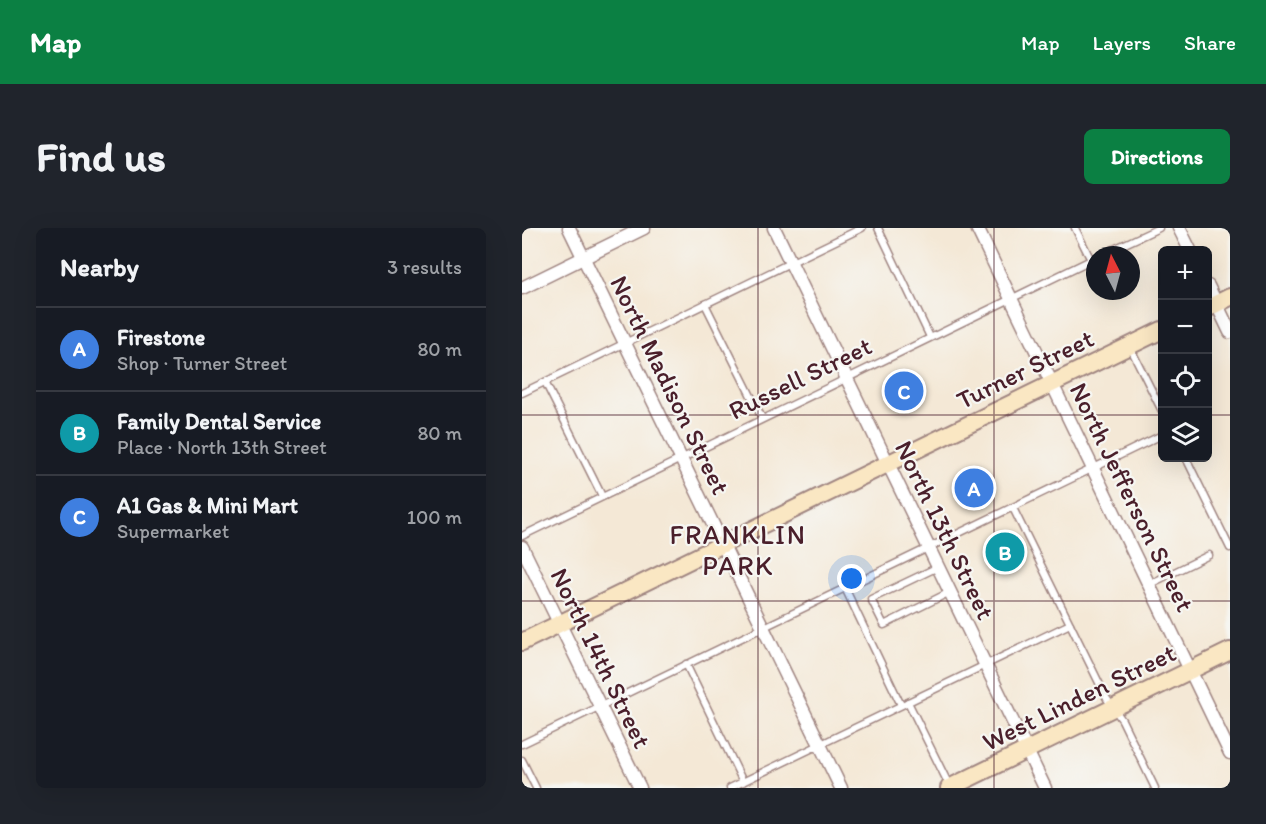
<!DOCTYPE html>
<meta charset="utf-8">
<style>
:root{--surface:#171b24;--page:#20242c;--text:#f1f3f6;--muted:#9ea1a6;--line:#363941;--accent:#0b8043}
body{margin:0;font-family:Itim,sans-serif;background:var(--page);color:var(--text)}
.controls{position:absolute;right:18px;top:18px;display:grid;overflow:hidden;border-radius:9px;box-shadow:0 6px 24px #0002}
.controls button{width:54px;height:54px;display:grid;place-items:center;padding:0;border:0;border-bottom:2px solid var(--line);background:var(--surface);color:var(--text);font:30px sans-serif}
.compass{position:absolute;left:564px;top:18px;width:54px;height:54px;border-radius:50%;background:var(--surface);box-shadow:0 6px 24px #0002;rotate:354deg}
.you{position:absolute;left:330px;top:351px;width:21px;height:21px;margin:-15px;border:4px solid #fff;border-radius:50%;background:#1a73e8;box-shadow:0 0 0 9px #1a73e833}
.badge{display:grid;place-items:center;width:39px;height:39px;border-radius:50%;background:var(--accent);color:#fff;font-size:20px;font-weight:700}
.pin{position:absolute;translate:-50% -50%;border:3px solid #fff;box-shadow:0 2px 6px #0006}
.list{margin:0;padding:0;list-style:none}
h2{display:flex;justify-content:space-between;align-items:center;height:78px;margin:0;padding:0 24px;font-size:26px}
h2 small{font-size:20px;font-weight:400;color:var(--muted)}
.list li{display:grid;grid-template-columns:39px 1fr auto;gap:18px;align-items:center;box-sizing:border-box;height:84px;padding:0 24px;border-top:2px solid var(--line)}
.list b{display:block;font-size:22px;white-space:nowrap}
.list p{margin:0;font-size:20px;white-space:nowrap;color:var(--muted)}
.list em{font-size:20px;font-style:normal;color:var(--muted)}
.icon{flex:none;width:33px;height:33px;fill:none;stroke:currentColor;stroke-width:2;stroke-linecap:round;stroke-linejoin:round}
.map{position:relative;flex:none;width:708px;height:560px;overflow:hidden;border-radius:9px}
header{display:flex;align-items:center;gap:36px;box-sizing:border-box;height:84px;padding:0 30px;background:var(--accent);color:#fff}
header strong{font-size:28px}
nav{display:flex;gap:33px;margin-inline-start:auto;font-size:21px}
.intro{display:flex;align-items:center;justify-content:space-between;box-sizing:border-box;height:144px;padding:0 36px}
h1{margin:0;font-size:42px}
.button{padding:15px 27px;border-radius:9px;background:var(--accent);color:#fff;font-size:21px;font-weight:700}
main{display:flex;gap:36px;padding:0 36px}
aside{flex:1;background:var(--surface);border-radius:9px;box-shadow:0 6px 24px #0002}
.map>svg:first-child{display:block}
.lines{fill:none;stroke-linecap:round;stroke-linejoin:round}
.lane-casing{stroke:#9f8480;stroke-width:9}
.street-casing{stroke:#9f8480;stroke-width:15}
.secondary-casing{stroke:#9f8480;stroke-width:20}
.lane{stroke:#fff;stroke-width:6}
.street{stroke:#fff;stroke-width:12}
.secondary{stroke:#fae7c3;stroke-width:16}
.grid{fill:none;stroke:#4a1f2b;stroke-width:1.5;stroke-opacity:0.55}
.labels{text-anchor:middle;stroke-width:4.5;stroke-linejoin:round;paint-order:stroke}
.street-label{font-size:26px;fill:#4a1f2b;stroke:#f6f6f2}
.neighbourhood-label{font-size:27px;letter-spacing:1.5px;fill:#4a1f2b;stroke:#f6f6f2}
</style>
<header>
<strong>Map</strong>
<nav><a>Map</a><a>Layers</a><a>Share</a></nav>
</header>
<div class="intro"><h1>Find us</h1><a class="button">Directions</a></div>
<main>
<aside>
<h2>Nearby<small>3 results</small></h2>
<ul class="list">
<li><span class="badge" style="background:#3f7fe0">A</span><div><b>Firestone</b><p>Shop · Turner Street</p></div><em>80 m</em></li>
<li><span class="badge" style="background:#0f9aa8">B</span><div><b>Family Dental Service</b><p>Place · North 13th Street</p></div><em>80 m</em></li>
<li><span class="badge" style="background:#3f7fe0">C</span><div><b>A1 Gas &amp; Mini Mart</b><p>Supermarket</p></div><em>100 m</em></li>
</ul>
</aside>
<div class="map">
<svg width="708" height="560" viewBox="0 0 708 560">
<rect width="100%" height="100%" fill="#f6f6f2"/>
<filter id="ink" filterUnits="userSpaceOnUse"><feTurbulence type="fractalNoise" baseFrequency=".0167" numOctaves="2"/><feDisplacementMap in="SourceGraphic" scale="12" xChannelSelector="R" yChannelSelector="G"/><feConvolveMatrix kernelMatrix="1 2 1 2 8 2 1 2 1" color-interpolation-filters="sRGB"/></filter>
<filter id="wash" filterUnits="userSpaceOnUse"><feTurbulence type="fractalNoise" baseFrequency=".008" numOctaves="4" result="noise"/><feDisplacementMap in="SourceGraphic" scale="24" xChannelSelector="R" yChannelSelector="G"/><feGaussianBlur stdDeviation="1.35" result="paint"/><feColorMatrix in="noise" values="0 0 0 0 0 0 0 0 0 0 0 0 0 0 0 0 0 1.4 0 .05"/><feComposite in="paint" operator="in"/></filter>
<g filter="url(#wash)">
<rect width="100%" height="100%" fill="#f4e8d6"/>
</g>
<g filter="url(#ink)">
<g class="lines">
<g class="lane-casing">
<g id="lane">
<polyline points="356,0 408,109"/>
<polyline points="553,0 569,32"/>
<polyline points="579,27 637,0"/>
<polyline points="183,76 240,190"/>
<polyline points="608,119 640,183"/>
<polyline points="23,154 80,268"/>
<polyline points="0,165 340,0"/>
<polyline points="664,230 708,320"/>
<polyline points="491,280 585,471 600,492 633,560"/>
<polyline points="0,308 573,30"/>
<polyline points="416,339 349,371 362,397 428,364"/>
<polyline points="628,356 687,327"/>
<polyline points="323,360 379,477"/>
<polyline points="164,436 221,554"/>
<polyline points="386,474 428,559"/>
<polyline points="0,516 640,207"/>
<polyline points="0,532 14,560"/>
<polyline points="208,560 548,396"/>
</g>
</g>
<g class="street-casing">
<g id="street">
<polyline points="47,0 319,560"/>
<polyline points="252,0 523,560"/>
<polyline points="455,0 708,525"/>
<polyline points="657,0 668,22"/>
<polyline points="686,58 708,104"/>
<polyline points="0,60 122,0"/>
<polyline points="0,319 118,560"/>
</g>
</g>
<g class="secondary-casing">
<g id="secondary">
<polyline points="686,80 708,69"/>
<polyline points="0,414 640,102"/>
<polyline points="427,560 708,423"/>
</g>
</g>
<use href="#lane" class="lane"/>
<use href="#street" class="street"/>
<use href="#secondary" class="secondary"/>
</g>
</g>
<path class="grid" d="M236,0V560M472,0V560M0,187H640M686,187H708M0,373H708"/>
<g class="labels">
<g class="street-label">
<text transform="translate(503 141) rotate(-26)" y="9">Turner Street</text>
<text transform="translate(278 150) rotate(-26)" y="9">Russell Street</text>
<text transform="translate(148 157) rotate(64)" y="9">North Madison Street</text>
<text transform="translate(610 269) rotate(64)" y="9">North Jefferson Street</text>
<text transform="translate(423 302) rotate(64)" y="9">North 13th Street</text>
<text transform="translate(79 430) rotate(64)" y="9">North 14th Street</text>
<text transform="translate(557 469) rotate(-26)" y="9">West Linden Street</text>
</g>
<g class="neighbourhood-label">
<text x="216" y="316">FRANKLIN<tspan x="216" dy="31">PARK</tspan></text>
</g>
</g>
</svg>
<div class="controls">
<button>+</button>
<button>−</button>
<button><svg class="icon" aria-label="locate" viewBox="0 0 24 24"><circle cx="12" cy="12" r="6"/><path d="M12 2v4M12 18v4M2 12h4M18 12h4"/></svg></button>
<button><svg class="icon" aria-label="layers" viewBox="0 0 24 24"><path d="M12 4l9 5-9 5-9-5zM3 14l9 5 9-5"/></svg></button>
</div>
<svg class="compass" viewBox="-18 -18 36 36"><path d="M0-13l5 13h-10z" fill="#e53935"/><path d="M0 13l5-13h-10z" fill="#9ea1a6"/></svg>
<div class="you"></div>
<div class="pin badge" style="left:452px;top:260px;background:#3f7fe0">A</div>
<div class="pin badge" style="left:483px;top:324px;background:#0f9aa8">B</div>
<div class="pin badge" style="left:382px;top:163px;background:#3f7fe0">C</div>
</div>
</main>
